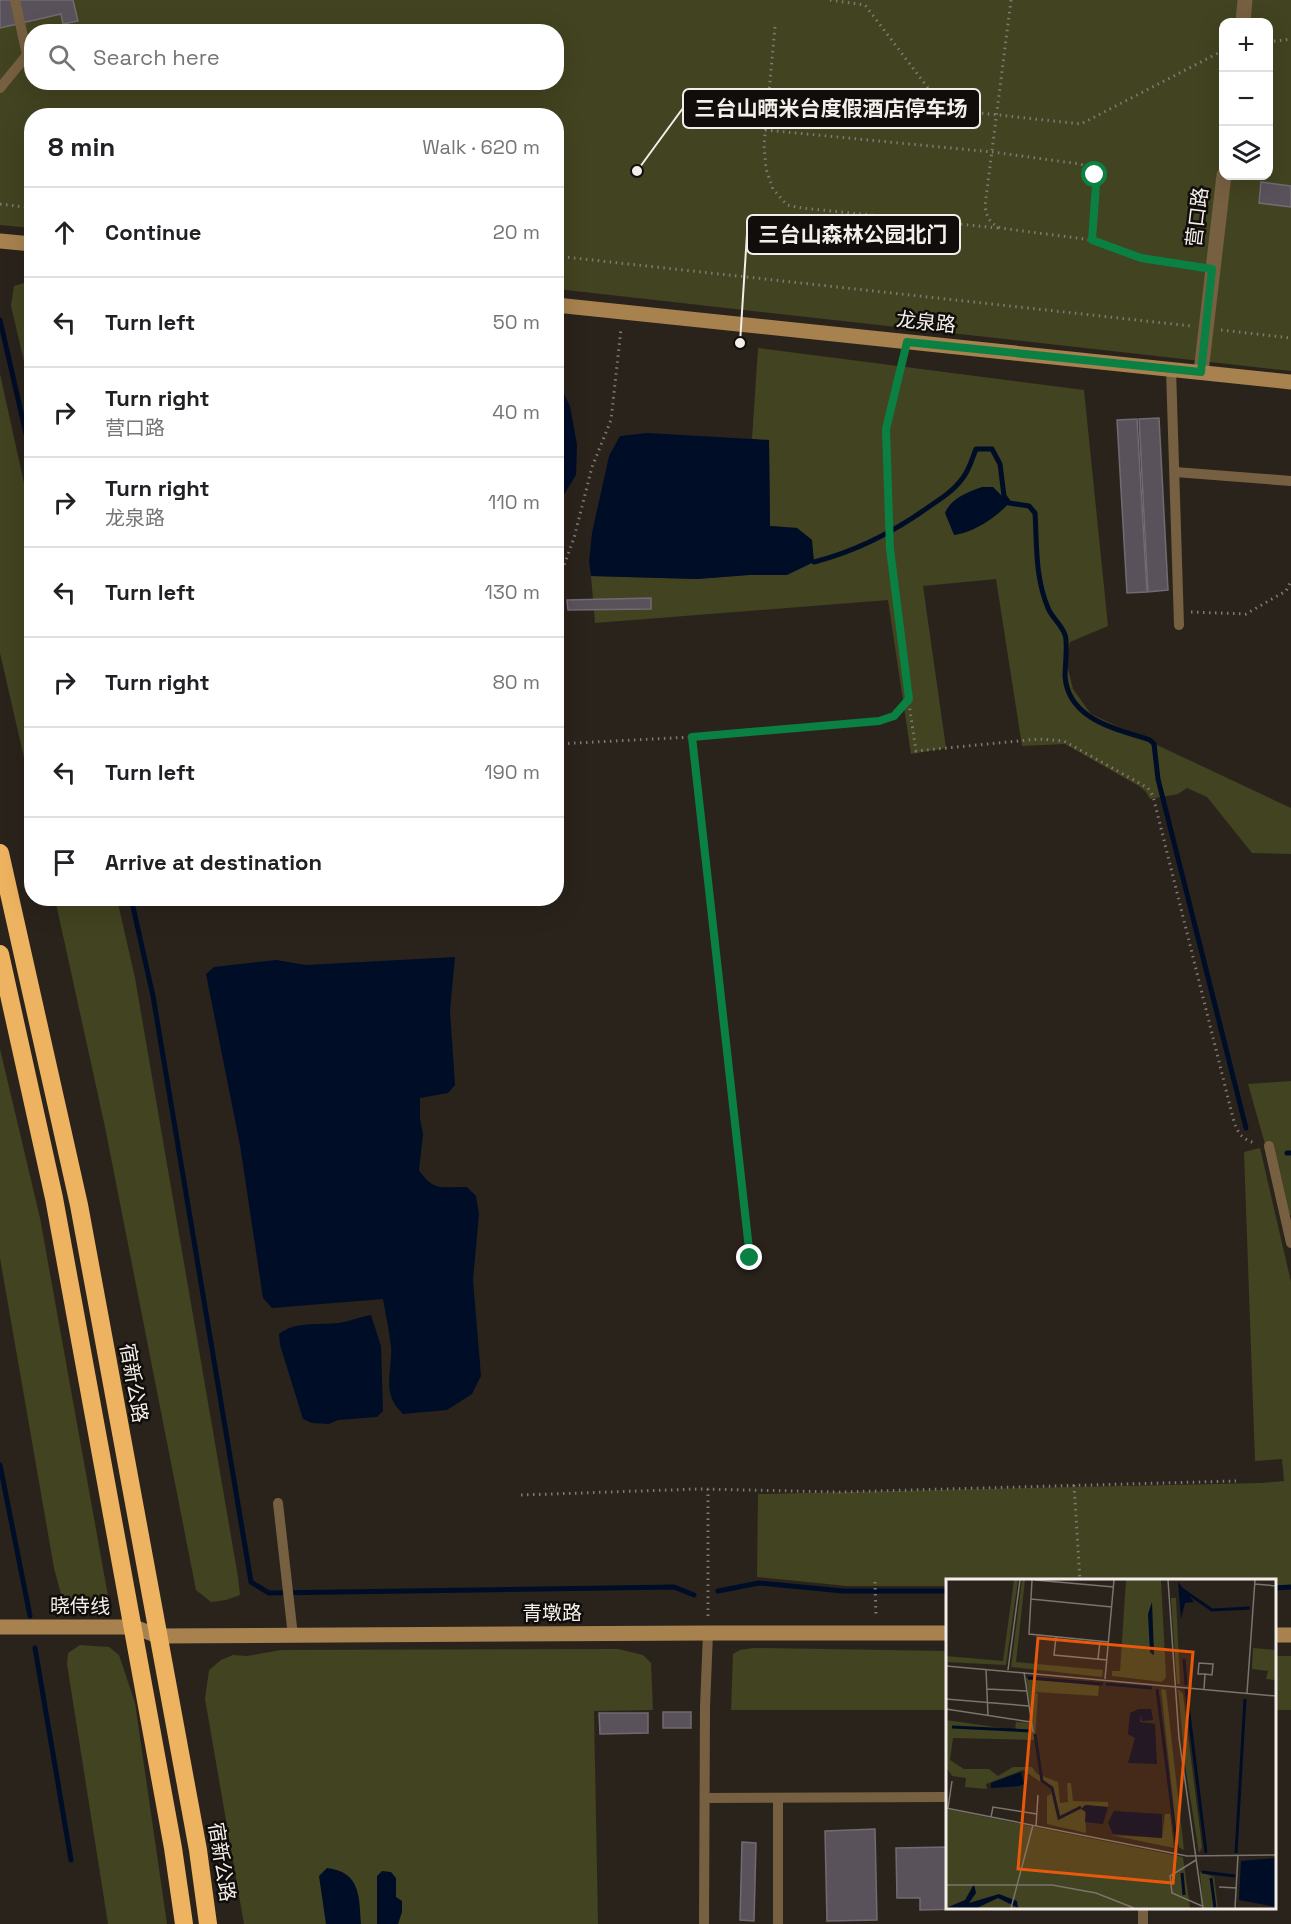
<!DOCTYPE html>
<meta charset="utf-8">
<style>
:root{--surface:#fff;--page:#f2f2f2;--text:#202124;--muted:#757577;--line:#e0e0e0}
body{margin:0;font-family:"Space Grotesk","Noto Sans SC",sans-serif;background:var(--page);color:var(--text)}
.controls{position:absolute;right:18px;top:18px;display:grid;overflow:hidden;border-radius:12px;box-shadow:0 6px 24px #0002}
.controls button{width:54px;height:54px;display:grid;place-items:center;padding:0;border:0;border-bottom:2px solid var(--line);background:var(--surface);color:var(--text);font:30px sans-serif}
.stop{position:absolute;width:18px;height:18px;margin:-14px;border:4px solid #0b8043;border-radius:50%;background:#fff}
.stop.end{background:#0b8043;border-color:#fff;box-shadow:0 2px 6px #0008}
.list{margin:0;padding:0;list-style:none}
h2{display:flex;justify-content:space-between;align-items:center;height:78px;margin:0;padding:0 24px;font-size:26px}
h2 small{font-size:20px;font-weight:400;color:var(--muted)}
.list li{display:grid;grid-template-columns:39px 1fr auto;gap:18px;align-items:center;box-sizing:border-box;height:90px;padding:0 24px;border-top:2px solid var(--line)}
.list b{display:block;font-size:22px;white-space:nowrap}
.list p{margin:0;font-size:20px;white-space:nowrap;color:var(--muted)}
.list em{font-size:20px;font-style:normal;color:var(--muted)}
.icon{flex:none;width:33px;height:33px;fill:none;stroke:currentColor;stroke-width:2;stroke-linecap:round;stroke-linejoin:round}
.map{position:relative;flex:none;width:1291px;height:1924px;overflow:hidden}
.search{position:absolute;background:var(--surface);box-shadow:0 6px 24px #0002;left:24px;top:24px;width:540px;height:66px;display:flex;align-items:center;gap:15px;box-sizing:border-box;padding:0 21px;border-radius:24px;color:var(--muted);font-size:22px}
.panel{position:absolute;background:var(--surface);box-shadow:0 6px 24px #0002;left:24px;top:108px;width:540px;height:798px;border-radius:24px}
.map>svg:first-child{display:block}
.green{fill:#424320;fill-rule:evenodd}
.water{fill:#000d27}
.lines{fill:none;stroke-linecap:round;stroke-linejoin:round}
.stream{stroke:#000d27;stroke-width:5}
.building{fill:#5a525a;stroke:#726a72;stroke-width:1.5}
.path{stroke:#807974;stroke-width:3;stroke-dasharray:1.5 4.5;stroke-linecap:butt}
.lane{stroke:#776041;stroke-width:10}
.street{stroke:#776041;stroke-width:15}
.secondary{stroke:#a7824f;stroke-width:15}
.highway{stroke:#edb360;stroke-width:18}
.route{stroke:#0b8043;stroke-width:8}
.labels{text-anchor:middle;stroke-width:5;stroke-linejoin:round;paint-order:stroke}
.street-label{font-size:20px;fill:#f3eeea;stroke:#100d0a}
.inset-river{fill:none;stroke:#000d27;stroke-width:3}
.inset-road{fill:none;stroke:#7a746e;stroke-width:1.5}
.view{fill:#e8590c;fill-opacity:0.15;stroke:#e8590c;stroke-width:3}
.inset-edge{fill:none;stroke:#f3eeea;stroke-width:3}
.leader{fill:none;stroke:#f3eeea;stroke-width:2}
.callout-dot{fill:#f3eeea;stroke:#100d0a;stroke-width:2}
.callout{fill:#100d0a;stroke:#f3eeea;stroke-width:2}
.callout-label{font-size:21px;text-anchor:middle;font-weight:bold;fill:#f3eeea}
</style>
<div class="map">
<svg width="1291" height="1924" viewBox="0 0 1291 1924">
<rect width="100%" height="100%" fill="#2a231c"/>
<g class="green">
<path d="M0,0H1291V371L557,289L556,116H32L31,228L0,225ZM1224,22H1268V176H1224ZM32,32H556V82H32Z"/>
<polygon points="31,281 32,281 31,391 11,306 14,286"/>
<polygon points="758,348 1084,390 1108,626 1070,642 1066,661 1073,689 1091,714 1291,808 1291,854 1252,853 1207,797 1187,788 1178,794 1150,799 1146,792 1139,786 1065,744 1022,746 996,579 923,586 946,748 911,754 888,600 595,623 591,576 697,579 749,575 787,575 812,540 797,528 770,526 769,441 752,439"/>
<polygon points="0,374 31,515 31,788 0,653"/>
<polygon points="55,899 117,899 135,978 238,1577 240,1595 226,1600 211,1602 196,1590 105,1127"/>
<polygon points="0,1049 40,1218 108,1596 93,1607 74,1605 62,1598 54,1568 0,1258"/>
<polygon points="1291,1081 1291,1215 1285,1215 1248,1084"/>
<polygon points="1260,1148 1291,1282 1291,1587 1275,1587 1274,1580 948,1580 947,1586 847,1586 757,1577 758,1494 1262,1483 1284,1481 1282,1459 1255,1461 1244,1152"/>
<polygon points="80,1645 109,1647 119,1655 135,1703 167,1924 108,1924 67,1664 68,1653"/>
<polygon points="754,1648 947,1651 947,1710 731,1710 733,1654 740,1650"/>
<polygon points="618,1649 643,1655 651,1663 653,1710 594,1711 598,1924 244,1924 205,1699 209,1670 221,1660 233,1655 247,1656 281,1650"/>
<polygon points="1274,1656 1291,1656 1291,1710 1275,1710"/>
</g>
<g class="water">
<polygon points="557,380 570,406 577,445 576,475 557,506"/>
<polygon points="648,433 769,440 770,526 797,528 812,540 814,562 787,575 749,575 697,579 591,576 589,562 592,533 609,456 620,436"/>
<path d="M982,487H993L1009,503C997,517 973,533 954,535L945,513C951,498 968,492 982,487Z"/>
<path d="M455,957L450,1011L455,1085L448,1093L420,1098V1118L423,1134L419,1170C434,1193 443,1186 467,1187L476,1196L479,1214L473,1280L481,1376L472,1394L447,1410L403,1414C380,1393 393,1371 391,1346C389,1331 386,1315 383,1299L272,1308L263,1298L240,1145L206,974L214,967L276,960L306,965Z"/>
<path d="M371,1315L381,1346L383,1411L377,1417L338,1420L329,1424L312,1423L303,1419L280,1345L279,1334C295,1321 320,1325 339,1323C350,1321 360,1317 371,1315Z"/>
<path d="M327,1868C361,1872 359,1897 361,1924H326L319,1876Z"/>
<polygon points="382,1871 391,1872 396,1878 396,1897 402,1901 402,1912 398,1924 377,1924 377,1876"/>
</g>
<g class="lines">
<g class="stream">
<polyline points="0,320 32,460"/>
<path d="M814,562C857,551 894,532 930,506C942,498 954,490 962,479C969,471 972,459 976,449H992L1000,464L1004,496L1009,503L1029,506L1035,513C1037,546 1035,577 1048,608C1052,618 1062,625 1065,635C1068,642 1065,666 1065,676C1068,720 1117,729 1150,740L1154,744L1158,779L1246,1128"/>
<polyline points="131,898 153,996 251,1582 269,1593 674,1587 694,1595"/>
<polyline points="1287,1153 1291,1153"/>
<polyline points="0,1465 30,1616"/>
<polyline points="1274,1588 1291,1587"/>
<polyline points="718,1591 759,1583 843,1591 948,1591"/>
<polyline points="35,1648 71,1860"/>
</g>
</g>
<g class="building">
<polygon points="0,0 73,0 78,21 63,24 61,14 0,28"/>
<polygon points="1261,182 1291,186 1291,207 1259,203"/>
<polygon points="1159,418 1168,590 1148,592 1139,419"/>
<polygon points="1137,419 1147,592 1127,593 1117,420"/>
<polygon points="556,592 563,592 563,616 556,617"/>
<polygon points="651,598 651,609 568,610 567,600"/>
<rect x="663" y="1712" width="28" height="16"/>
<polygon points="599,1713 648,1713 648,1733 600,1734"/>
<polygon points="875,1829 877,1920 827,1921 825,1831"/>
<polygon points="742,1842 756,1843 754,1921 740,1920"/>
<polygon points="948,1847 948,1908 1011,1908 920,1910 920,1898 897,1898 896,1848"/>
</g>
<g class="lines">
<g class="path">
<polyline points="830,0 865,5 944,109 1081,124 1224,50"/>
<path d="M1011,0L985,206C987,218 990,223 1000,228L1092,240L1141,258L1198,267"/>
<polyline points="775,27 764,145 766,169 773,189 787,205 802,208 998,228"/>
<polyline points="1268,42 1291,39"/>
<path d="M765,130L992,152L1080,164C1091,168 1095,173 1097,184L1092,240"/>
<polyline points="0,204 32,208"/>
<polyline points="556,256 1191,326"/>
<polyline points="1221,330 1291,338"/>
<path d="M903,358L886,429L888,501L890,549L899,636L916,751L1039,739L1064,741L1148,788L1153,796L1233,1118C1237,1132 1241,1139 1255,1143"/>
<polyline points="560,576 574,538 592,467 611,420 621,329"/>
<polyline points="1191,612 1246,614 1286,591 1291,581"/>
<polyline points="692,737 750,1259"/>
<polyline points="556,744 692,737 879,721 894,716 908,699"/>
<polyline points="1074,1485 1080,1580"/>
<polyline points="521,1495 699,1489 839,1492 1236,1481"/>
<polyline points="875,1582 876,1616"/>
<polyline points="708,1616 708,1489"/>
</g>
<g class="lane">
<polyline points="0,88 27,55 15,0"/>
<polyline points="1171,369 1179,625"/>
<polyline points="1175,472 1291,481"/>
<polyline points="1269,1146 1291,1243"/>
<polyline points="278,1503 293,1636"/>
<polyline points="705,1798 948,1797"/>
<polyline points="704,1924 705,1707 708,1633"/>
<polyline points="778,1924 778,1798"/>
<polyline points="1143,1924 1143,1908"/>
</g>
<g class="street">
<polyline points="1243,22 1245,0"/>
<polyline points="1201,372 1224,175"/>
</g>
<g class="secondary">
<polyline points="0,241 32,244"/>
<polyline points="556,305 1291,382"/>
<polyline points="0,1627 134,1627 158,1636 708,1633 948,1633"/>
<polyline points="1274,1635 1291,1635"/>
</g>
<g class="highway">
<polyline points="0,853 79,1205 198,1850 208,1924"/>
<polyline points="0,954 54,1198 173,1848 184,1924"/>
</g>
</g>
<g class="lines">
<polyline class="route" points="750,1258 692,737 879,721 894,716 909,699 890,549 886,429 907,342 1201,372 1212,269 1141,258 1092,240 1096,184 1095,175"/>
</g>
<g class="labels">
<g class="street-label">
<text transform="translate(1197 217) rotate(-83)" y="7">营口路</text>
<text transform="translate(926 322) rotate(6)" y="7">龙泉路</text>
<text transform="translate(134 1383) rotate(80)" y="7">宿新公路</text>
<text x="80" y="1613">晓侍线</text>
<text x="552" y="1620">青墩路</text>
<text transform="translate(222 1862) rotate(81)" y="7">宿新公路</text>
</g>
</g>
<g transform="translate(946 1579)">
<rect width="330" height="330" fill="#2a231c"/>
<path d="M68,1H72L60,86L0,83V77L57,82ZM76,1H79L70,83L157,91L156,98L65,88ZM180,1H215L220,98L216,103L166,97V92H174ZM225,19H230L234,105H231ZM307,69L330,71V101L320,100L322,92L306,90ZM80,99L153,107L152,117L89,113L92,115L89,161L7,159L4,181L18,190H43L52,197L67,188H86L91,195L112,203L114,224L122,223L121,204H125L127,222L162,223V228L139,226L140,254L101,245V217L105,215V210L77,191L40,205L41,210L19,208L20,199L6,197L0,188V141L69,151L70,143L86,144ZM215,110L220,111L238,271L232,268ZM232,110L237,115L256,268L253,274L239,185ZM0,230L237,278L244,329H0ZM219,235H224L228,269L165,256L216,259ZM254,293L268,298L272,329H257Z" fill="#424320"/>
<path d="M232,3L248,23L239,24L235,40ZM206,23L208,75L207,76L204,73L202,35ZM193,130H205L207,141L196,142L195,135L194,143L209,145L211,185L182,184L189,159L182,155L184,134ZM75,193L78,205L74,207L45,209V204ZM139,226L162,228L157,245L139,243L140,233L135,230ZM168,232L216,235V259L167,255L162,244ZM330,279V328L293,321L295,282ZM28,305L30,314L23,324L53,315L71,322L72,329L52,319L31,329H0L19,321Z" fill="#000d27"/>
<path class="inset-river" d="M237,11L266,31L304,29M238,80L240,106M82,99L157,105M160,105L206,109M211,110L231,269M240,110L260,274M6,148L85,152M89,155L96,202L106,209L113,239L135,228M290,274L299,120M256,293L289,297M236,294L238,316M265,299L269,329"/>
<path class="inset-road" d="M86,1L83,55L163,63M89,1L168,8M222,1L233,159L257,329M309,5L330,7M85,20L166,28M110,58L108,76L161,81M152,80L154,62M0,87L330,117M40,90L42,137M62,91L74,1M78,93L87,153M159,100L168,1M41,110L81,112M258,110L259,95H252L253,84L267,85L266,96L259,95M301,114L309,1M0,120L83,127M0,130L85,143M0,229L241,277L330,276M2,229L6,202M45,238L47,228L91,235M90,247L92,216M250,281L224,297L226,314L256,327M0,306H106L150,314L188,329M273,308L291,309M65,329L87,246M289,329L292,276"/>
<path class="view" d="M92,59L247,73L227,304L72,290Z"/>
<rect width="330" height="330" class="inset-edge"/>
</g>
<path class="leader" d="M637 171L683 108M740 343L747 234"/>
<g class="callout-dot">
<circle cx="637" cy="171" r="6"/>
<circle cx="740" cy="343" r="6"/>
</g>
<g class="callout">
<rect x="683" y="89" width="297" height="39" rx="6"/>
<rect x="747" y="215" width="213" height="39" rx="6"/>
</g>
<g class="callout-label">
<text x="831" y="116">三台山晒米台度假酒店停车场</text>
<text x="853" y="242">三台山森林公园北门</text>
</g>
</svg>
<div class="controls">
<button>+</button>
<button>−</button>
<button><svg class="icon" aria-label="layers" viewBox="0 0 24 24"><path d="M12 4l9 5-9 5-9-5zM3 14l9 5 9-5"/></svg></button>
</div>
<div class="stop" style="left:1095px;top:175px"></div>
<div class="stop end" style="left:750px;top:1258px"></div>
<div class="search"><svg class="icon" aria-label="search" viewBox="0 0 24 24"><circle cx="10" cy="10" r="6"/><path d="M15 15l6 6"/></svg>Search here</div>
<section class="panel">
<h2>8 min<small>Walk · 620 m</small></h2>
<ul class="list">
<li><svg class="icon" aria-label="ahead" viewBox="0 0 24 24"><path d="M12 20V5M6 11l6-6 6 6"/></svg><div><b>Continue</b></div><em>20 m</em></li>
<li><svg class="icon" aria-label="left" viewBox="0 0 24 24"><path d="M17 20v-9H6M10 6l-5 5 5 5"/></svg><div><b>Turn left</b></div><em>50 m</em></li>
<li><svg class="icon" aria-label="right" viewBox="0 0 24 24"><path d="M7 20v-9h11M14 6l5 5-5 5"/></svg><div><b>Turn right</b><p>营口路</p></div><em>40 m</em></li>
<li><svg class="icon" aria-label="right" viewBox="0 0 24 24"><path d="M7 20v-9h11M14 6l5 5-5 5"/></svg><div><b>Turn right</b><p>龙泉路</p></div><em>110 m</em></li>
<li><svg class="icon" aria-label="left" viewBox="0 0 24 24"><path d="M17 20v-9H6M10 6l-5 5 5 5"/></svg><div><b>Turn left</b></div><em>130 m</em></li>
<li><svg class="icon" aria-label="right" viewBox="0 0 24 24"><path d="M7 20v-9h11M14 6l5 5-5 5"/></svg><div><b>Turn right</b></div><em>80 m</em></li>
<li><svg class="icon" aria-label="left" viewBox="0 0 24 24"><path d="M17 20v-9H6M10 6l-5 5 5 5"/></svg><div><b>Turn left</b></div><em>190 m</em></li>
<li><svg class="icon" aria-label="arrive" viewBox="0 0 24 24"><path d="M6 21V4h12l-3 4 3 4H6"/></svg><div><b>Arrive at destination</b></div></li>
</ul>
</section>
</div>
